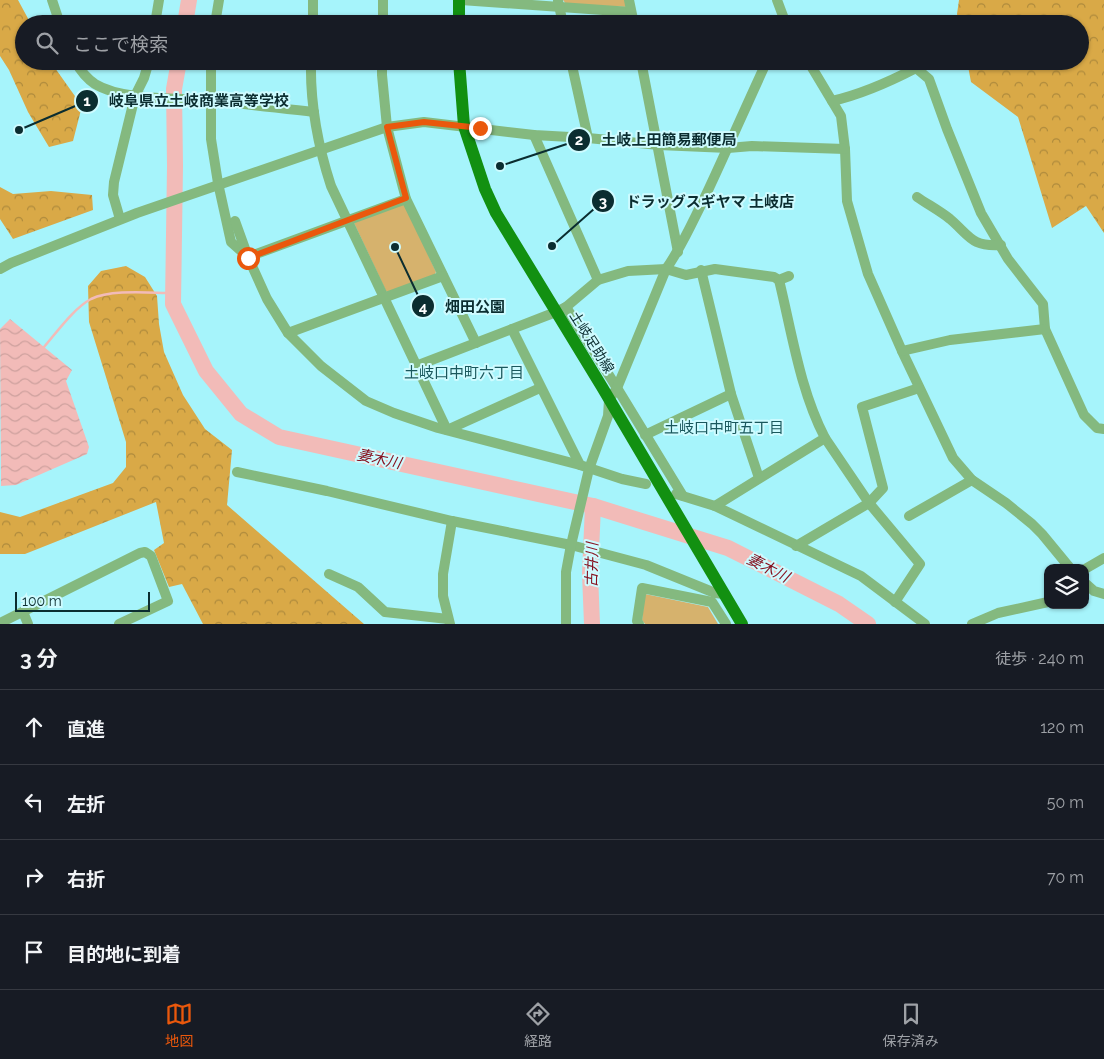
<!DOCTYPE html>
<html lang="ja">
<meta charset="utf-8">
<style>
:root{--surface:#171b24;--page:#20242c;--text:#f1f3f6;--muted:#9ea1a6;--line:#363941;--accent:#ea580c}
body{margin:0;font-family:Raleway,"Noto Sans JP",sans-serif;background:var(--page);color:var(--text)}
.controls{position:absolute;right:15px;bottom:15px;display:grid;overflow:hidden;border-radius:10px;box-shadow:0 1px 4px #0004}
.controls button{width:45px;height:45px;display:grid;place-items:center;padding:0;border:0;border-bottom:1px solid var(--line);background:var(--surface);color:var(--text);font:25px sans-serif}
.scale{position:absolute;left:15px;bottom:12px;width:135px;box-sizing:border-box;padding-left:5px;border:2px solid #0b2d30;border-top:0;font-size:14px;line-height:18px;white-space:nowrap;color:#0b2d30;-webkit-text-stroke:4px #cefbff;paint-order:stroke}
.stop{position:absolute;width:15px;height:15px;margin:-11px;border:4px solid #ea580c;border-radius:50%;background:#fff}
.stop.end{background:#ea580c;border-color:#fff;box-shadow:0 1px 5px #0008}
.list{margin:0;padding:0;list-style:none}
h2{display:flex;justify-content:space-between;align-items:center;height:65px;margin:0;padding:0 20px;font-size:21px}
h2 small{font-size:16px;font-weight:400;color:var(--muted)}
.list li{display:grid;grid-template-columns:32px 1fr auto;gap:15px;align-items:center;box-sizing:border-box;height:75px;padding:0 20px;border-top:1px solid var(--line)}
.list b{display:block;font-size:19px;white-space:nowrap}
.list em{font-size:16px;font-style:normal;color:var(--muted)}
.icon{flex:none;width:28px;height:28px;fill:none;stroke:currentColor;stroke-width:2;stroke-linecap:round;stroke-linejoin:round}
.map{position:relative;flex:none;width:1104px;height:624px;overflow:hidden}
.search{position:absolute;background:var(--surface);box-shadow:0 1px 4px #0004;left:15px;right:15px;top:15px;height:55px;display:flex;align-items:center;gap:12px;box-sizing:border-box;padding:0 18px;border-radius:28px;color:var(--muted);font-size:19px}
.sheet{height:365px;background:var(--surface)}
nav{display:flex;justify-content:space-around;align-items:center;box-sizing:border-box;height:70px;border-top:1px solid var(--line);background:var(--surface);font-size:14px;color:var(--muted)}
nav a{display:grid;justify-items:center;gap:2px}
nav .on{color:var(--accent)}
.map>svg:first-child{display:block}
.forest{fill:url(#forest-crowns)}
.green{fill:#d6b26d}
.water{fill:url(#water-waves)}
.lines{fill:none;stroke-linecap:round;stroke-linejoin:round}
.stream{stroke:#f2bbb8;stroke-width:2.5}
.river{stroke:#f2bbb8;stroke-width:16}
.minor{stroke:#84b97f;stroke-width:10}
.major{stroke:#129011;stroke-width:12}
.route{stroke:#ea580c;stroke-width:6}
.labels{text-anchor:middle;stroke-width:4;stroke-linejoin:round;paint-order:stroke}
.street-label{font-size:14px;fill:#0b2d30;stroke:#cefbff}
.neighbourhood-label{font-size:15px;fill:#1a585d;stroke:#cefbff}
.water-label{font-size:15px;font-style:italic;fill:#87101e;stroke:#cefbff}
.leader{fill:none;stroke:#0b2d30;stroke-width:2}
.callout-dot{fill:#0b2d30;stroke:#cefbff;stroke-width:2}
.mark-label{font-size:15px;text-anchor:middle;font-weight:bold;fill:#fff}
.callout-label{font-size:15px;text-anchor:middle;font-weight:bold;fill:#0b2d30;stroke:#cefbff;stroke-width:4;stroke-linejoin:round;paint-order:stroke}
</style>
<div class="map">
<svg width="1104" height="624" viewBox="0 0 1104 624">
<defs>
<pattern id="forest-crowns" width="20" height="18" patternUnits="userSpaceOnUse" patternTransform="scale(1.25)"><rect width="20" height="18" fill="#d9a947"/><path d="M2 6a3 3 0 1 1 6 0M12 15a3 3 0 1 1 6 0" fill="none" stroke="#ae8a3c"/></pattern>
<pattern id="water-waves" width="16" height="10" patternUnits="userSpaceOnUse" patternTransform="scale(1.25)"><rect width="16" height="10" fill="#f2bbb8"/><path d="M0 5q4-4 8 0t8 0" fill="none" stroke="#cea19e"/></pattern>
</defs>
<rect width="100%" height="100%" fill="#a6f4fb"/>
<g class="forest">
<polygon points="0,0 18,0 31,24 24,24 24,61 50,61 82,106 73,141 49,147 28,112 9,70 0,56"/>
<polygon points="959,0 1104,0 1104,233 1086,206 1052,228 1018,117 971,82 967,61 1080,61 1080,24 959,24 957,14"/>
<polygon points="0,187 13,194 51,191 92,195 93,210 13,239 0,219"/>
<polygon points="126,266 145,277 157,296 159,324 164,352 183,395 205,429 232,450 227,505 364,624 203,624 182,584 169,587 154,550 164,543 156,502 25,554 0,554 0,512 20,517 113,483 126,467 126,442 89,322 88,286 101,271"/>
</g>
<g class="green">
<polygon points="563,0 627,0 628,7 566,4"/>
<polygon points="402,203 406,206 436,272 434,276 389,293 386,291 354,223"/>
<polygon points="645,594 708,607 718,624 645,624 642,620"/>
</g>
<polygon class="water" points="10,319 72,370 66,381 89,447 87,454 16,485 1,486 0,329"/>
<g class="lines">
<path class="stream" d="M44,347C57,332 74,308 91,299C112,289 150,293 173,293"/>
<g class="river">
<polyline points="185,24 189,0"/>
<polyline points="179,61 174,89 175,166 173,304 206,371 241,414 279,437 593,506 728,548 839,604 868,624"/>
<polyline points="592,624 590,574 593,506"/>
</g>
<g class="minor">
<polyline points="52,0 60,24"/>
<polyline points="461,0 631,12"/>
<polyline points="629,0 634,24"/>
<polyline points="777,0 786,24"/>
<polyline points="558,1 563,24"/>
<polyline points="155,24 159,0"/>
<polyline points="215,24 219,0"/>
<polyline points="313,24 313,0"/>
<polyline points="383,24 383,0"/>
<path d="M75,61C80,70 86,78 95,84C121,100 173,98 204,100C240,103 277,108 314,112"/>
<polyline points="211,61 211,139 218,183 231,242 248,257 267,299 288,333 321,366 366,401 394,413 438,428 580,465 622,479 646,484"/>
<path d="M311,61C310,104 318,146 331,186L447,430L540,388"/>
<polyline points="382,61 382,75 387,127 406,199 476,343"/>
<polyline points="571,61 588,138"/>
<polyline points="641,61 678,252"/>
<polyline points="808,61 841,116 845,149 847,201 868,274 902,351 953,458 972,480 1006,503 1032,524 1042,534 1070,568"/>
<path d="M832,101C863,94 889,82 916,68L929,79L947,129L981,213L1008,259L1043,304L1045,329L1084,415L1097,428L1104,429"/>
<polyline points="534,135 598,280"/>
<path d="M917,197C927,204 940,211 950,219C970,236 971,247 1001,245"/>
<polyline points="120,219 113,195 114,182 135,96 144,78 149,61"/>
<polyline points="235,221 248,257 406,199"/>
<polyline points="0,269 11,263 137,213 387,127 424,122 534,135 588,138 659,145 728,148 752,146 845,149"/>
<polyline points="701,270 731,394 759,478"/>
<polyline points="566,307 617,388 683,496"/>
<polyline points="512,329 580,465"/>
<polyline points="288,333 443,276"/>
<polyline points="902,351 950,340 1045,329"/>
<polyline points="416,366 556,312 566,307 598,280 628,271 666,269 686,275 715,269 774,277 779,280 789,276"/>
<polyline points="645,435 731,394"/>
<polyline points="825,438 869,503 920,564 895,602"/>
<polyline points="237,472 327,491 452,521 571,545 646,565 715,593 724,594"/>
<polyline points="676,494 715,506 861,576 925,624"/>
<path d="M715,506L825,438C800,390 792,333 779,280"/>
<polyline points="909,516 972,480"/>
<polyline points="796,546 869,503 883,488 862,407 919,388"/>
<polyline points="1085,569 1104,558"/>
<polyline points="329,574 358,587 385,612 448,619"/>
<polyline points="1085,583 1094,591 1104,594"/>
<polyline points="23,612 28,624"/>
<polyline points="0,623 140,553 145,552 151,556 168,601 119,624"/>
<polyline points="450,624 443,596 443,574 452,521"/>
<path d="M566,624V572L571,545L589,469L608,416L609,400L617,388L666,269C681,248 691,225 703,201C725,155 745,108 767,61"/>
<polyline points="639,624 637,621 642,588 712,602 726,624"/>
<polyline points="972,624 998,613 1048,602"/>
</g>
<g class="major">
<polyline points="459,24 459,0"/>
<polyline points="459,61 464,126 485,189 496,213 602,387 742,624"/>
</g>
</g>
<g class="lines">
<polyline class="route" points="248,258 406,198 387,127 424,122 480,128"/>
</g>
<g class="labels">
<g class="street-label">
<text transform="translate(592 342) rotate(58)" y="5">土岐足助線</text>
</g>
<g class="neighbourhood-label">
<text x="464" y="378">土岐口中町六丁目</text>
<text x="724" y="433">土岐口中町五丁目</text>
</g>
<g class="water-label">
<text transform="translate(379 459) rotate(12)" y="5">妻木川</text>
<text transform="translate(592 565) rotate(-89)" y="5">古井川</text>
<text transform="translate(768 568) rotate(27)" y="5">妻木川</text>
</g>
</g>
<path class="leader" d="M19 130L87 101M500 166L579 140M552 246L603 201M395 247L423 306"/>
<g class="callout-dot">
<circle cx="19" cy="130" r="5"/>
<circle cx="500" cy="166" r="5"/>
<circle cx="552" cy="246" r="5"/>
<circle cx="395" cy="247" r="5"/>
<circle cx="87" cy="101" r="12"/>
<circle cx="579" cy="140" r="12"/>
<circle cx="603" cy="201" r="12"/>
<circle cx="423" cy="306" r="12"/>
</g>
<g class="mark-label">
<text x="87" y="106">1</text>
<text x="579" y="145">2</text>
<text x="603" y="207">3</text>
<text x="423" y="312">4</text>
</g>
<g class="callout-label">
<text x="199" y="106">岐阜県立土岐商業高等学校</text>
<text x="669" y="145">土岐上田簡易郵便局</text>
<text x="710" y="207">ドラッグスギヤマ 土岐店</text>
<text x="475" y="312">畑田公園</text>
</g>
</svg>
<div class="controls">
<button><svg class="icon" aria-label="layers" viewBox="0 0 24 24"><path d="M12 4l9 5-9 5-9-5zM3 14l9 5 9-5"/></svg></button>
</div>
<div class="scale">100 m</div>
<div class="stop" style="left:248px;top:258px"></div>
<div class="stop end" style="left:480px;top:128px"></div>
<div class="search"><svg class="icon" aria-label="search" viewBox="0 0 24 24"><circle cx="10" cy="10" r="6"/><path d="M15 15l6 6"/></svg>ここで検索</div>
</div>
<section class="sheet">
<h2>3 分<small>徒歩 · 240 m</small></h2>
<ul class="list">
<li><svg class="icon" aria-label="ahead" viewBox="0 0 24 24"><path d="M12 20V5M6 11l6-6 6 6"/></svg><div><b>直進</b></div><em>120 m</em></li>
<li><svg class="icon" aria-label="left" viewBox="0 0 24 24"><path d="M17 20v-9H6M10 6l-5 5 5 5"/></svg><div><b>左折</b></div><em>50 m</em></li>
<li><svg class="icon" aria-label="right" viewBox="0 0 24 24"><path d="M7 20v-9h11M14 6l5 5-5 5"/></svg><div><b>右折</b></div><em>70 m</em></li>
<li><svg class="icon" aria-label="arrive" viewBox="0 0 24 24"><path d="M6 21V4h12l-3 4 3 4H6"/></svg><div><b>目的地に到着</b></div></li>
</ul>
</section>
<nav>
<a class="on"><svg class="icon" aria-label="map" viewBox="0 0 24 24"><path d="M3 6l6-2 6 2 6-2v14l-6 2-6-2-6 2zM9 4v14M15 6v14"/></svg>地図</a>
<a><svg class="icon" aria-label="directions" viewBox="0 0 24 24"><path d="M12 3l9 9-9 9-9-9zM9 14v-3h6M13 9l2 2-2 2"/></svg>経路</a>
<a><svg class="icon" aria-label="saved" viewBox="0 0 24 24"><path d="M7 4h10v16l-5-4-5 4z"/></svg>保存済み</a>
</nav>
